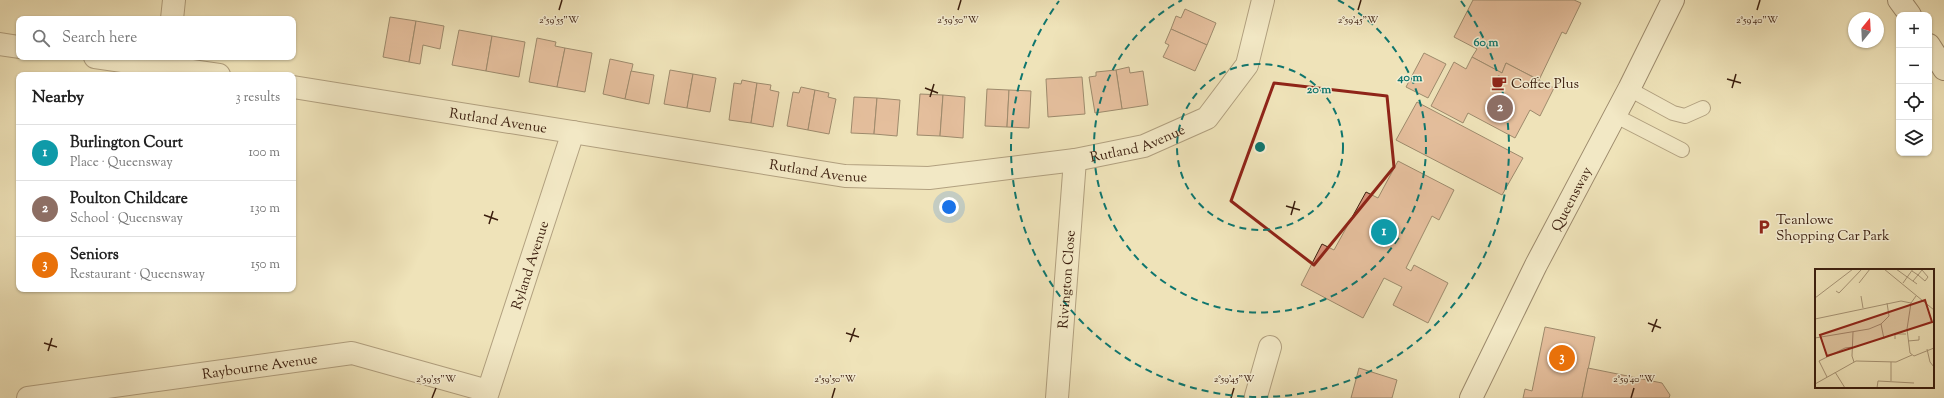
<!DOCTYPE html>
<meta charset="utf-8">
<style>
:root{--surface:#fff;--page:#f6f6f6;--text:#222;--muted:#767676;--line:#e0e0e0;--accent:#2563eb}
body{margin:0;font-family:"Sorts Mill Goudy",serif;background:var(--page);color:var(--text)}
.controls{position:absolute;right:12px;top:12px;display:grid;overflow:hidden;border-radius:8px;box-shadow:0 1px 3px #0004}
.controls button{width:36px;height:36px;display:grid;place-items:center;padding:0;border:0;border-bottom:1px solid var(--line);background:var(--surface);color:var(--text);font:20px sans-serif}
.compass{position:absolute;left:1848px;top:12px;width:36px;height:36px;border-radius:50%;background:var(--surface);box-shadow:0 1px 3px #0004;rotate:18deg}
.you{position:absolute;left:949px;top:207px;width:14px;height:14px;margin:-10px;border:3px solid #fff;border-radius:50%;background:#1a73e8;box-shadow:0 0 0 6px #1a73e833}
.badge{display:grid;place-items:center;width:26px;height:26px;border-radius:50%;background:var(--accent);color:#fff;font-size:13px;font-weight:700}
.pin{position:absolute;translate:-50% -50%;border:2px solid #fff;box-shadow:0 1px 4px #0006}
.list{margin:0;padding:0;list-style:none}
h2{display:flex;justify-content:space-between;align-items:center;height:52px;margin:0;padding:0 16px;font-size:17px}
h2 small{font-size:13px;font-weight:400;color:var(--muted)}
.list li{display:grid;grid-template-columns:26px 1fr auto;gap:12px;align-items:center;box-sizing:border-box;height:56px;padding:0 16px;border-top:1px solid var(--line)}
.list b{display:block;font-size:15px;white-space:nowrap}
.list p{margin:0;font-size:13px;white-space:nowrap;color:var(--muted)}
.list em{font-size:13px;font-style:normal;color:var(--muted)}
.icon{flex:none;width:22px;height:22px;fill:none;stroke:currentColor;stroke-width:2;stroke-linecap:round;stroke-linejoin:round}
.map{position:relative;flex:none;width:1944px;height:398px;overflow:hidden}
.search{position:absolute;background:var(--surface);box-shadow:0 1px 3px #0004;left:16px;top:16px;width:280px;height:44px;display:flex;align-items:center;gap:10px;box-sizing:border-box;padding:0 14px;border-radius:8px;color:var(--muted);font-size:15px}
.panel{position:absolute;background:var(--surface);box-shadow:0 1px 3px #0004;left:16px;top:72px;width:280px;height:220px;border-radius:8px}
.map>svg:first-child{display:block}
.building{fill:#d9927a;stroke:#3b1e0e}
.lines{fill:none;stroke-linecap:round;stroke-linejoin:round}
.service-casing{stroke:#684f39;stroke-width:16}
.minor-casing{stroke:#684f39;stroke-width:24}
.secondary-casing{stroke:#3b1e0e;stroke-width:24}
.service{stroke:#f5edd2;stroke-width:14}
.minor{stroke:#f5edd2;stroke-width:22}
.secondary{stroke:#f5edd2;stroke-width:22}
.marked{fill:none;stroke:#8f2418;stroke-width:3;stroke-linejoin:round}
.ticks{fill:none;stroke:#3b1e0e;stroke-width:1.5}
.ring{fill:none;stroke:#0f766e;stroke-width:2;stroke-dasharray:7 5}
.labels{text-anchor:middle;stroke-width:3;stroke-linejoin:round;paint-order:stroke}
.poi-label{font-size:14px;fill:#3b1e0e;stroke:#f5edd2;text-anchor:start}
.street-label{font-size:14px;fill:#3b1e0e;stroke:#f5edd2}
.inset-road{fill:none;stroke:#a79475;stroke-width:1}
.view{fill:#8f2418;fill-opacity:0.15;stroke:#8f2418;stroke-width:2}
.inset-edge{fill:none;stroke:#3b1e0e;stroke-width:2}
.ticks-label{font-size:10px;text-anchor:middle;fill:#3b1e0e;stroke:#f5edd2;stroke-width:3;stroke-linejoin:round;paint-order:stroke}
.centre{fill:#0f766e;stroke:#f5edd2;stroke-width:2}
.ring-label{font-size:12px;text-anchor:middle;font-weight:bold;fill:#0f766e;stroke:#f5edd2;stroke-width:3;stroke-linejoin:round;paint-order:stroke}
</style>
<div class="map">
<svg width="1944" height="398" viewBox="0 0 1944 398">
<rect width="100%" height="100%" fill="#efe3b9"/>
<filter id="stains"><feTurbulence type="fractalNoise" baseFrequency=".005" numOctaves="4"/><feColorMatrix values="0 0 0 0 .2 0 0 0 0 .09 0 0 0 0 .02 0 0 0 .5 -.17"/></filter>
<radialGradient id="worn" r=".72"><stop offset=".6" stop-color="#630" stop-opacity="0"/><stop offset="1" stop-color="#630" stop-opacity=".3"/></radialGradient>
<g class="building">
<polygon points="1473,0 1574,0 1581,3 1566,34 1562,32 1539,80 1506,63 1502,73 1472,57 1477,49 1454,37"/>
<polygon points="1185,9 1216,23 1207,45 1171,29 1176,16 1181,18"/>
<polygon points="390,17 416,21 409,62 383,57"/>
<polygon points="416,21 444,26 440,49 423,45 420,64 409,62"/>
<polygon points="1171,29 1207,45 1195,71 1163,57 1169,45 1165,43"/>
<polygon points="459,30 492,36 486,71 452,65"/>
<polygon points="492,36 525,42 519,77 486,71"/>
<polygon points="537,38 556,42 555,46 565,48 557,87 529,82"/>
<polygon points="565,48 592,53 585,92 557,87"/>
<polygon points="1424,53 1446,64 1428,98 1406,87"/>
<polygon points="1472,57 1502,73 1506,63 1554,88 1540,116 1530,110 1515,138 1468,113 1463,123 1431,106 1454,62 1466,69"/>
<polygon points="610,59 633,64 625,99 603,94"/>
<polygon points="1129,67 1130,73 1143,71 1148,105 1122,109 1116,70"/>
<polygon points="670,70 693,74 687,108 664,104"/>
<polygon points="1116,70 1122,109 1095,113 1089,77 1096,76 1096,72"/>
<polygon points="631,71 654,75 649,104 625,99"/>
<polygon points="693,74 716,78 710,112 687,108"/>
<polygon points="1082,77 1085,114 1048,117 1046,79"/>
<polygon points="742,80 757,83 751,123 729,120 734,83 741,84"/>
<polygon points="757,83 771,85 770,90 779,92 773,127 751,123"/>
<polygon points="801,87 815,90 808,130 787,126 793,92 799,93"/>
<polygon points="987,89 1009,90 1007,127 985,126"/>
<polygon points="815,90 829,93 828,97 836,99 829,134 808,130"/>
<polygon points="1009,90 1031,91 1029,128 1007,127"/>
<polygon points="920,94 943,95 940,136 917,135"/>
<polygon points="943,95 965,97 963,138 940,136"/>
<polygon points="854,97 877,98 874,134 851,133"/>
<polygon points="877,98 900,100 897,136 874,134"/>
<polygon points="1417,102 1523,158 1502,195 1396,140"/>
<polygon points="1398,161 1454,190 1439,220 1432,216 1406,268 1411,271 1414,265 1448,283 1428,323 1393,305 1402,287 1384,278 1363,318 1301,285 1322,244 1334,250 1366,192 1378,198"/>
<polygon points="1545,327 1595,337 1582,398 1523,398 1525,389 1532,391"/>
<polygon points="1359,368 1397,380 1392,398 1351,398"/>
<polygon points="1588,368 1662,383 1670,395 1669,398 1582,398"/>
</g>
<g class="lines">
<g class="service-casing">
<g id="service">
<polyline points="1629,89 1673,113 1685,116 1703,108"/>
<polyline points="1614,115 1682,150"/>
</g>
</g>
<g class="minor-casing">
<g id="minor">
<polyline points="172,19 174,0"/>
<polyline points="0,44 19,47"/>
<polyline points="95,57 219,75"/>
<path id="s1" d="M293,87L845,176L929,178L1075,160L1144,146L1207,118L1247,65L1263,0"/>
<polyline points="1256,396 1270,347"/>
<path id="s2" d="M28,398L352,353L488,391"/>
<path id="s3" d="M486,398L573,132"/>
<path id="s4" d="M1057,398L1075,160"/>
</g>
</g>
<g class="secondary-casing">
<g id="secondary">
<polyline points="1899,0 1910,15"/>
<polyline points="1929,45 1944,69"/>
<path id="s5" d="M1471,398L1536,265L1629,89L1673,0"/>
</g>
</g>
<use href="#service" class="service"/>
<use href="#minor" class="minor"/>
<use href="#secondary" class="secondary"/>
</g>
<path d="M0 0H1944V398H0ZM1274,83L1387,96L1394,167L1314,265L1231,201Z" fill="#efe3b9" fill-opacity=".55" fill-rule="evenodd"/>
<path class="marked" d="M1274,83L1387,96L1394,167L1314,265L1231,201Z"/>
<path class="ticks" d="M559,10L562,0M958,10L961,0M1358,10L1361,0M1757,10L1760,0M1727,79L1741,83M925,88L938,93M1732,88L1736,74M930,97L934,84M1286,206L1300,210M484,215L498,220M1291,215L1295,201M489,224L493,211M1648,323L1661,328M1652,332L1657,319M846,333L859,337M850,342L855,328M44,343L57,347M48,351L52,338M432,398L436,388M832,398L835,388M1231,398L1234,388M1631,398L1634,388"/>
<g class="ring">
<circle cx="1260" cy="147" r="83"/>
<path d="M1338 0A166 166 0 1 1 1182 0"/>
<path d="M1461 1A249 249 0 1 1 1059 1"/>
</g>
<defs>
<g id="cafe-bare" transform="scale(1.2)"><path d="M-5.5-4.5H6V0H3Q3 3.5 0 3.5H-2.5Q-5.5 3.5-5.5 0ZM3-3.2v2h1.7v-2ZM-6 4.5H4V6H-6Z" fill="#8f2418" stroke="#f5edd2" stroke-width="2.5" paint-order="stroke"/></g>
<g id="parking-bare" transform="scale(1.2)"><path d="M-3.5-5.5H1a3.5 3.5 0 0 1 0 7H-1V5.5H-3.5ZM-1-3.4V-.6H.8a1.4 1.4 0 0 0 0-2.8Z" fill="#8f2418" stroke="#f5edd2" stroke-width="2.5" paint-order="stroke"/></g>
</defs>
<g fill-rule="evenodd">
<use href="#cafe-bare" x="1499" y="83"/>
<use href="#parking-bare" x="1764" y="227"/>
</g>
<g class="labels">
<g class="poi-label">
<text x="1511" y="88">Coffee Plus</text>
<text x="1776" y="224">Teanlowe<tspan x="1776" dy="16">Shopping Car Park</tspan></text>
</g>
<g class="street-label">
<text dy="5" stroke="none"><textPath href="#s1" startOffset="208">Rutland Avenue</textPath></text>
<text dy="5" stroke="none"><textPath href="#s1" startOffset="855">Rutland Avenue</textPath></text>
<text dy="5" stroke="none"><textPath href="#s1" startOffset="532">Rutland Avenue</textPath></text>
<text dy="5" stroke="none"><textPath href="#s5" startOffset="223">Queensway</textPath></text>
<text dy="5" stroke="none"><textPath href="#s3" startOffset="140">Ryland Avenue</textPath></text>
<text dy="5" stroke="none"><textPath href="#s4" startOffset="119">Rivington Close</textPath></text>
<text dy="5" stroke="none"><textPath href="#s2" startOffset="234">Raybourne Avenue</textPath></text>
</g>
</g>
<g transform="translate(1815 269)">
<rect width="119" height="119" fill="#efe3b9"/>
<path class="inset-road" d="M69,0L119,41M81,0L102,15M97,2L103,6L110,12L113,8L107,1L103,6L98,12M44,14L55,0M88,14L98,0M21,22L24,24L47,0M46,27L48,39M101,27L96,34L92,60L95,84L99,87L119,79M0,29L38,0M0,50L86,32L96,34M66,55L69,70M38,63L37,87L39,93M0,69L54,60L66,55L74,47L72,34M80,70V65H91M93,72L104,71V67M112,80L115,93L119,98M76,93V112M20,103L30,119M12,108L4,92L30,79L38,78M0,115L41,92L81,93L97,86M62,119L63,112L99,114"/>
<path class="view" d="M110,31L117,53L12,87L5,66Z"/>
<rect width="119" height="119" class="inset-edge"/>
</g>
<g class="ticks-label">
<text x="559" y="23">2°59'55"W</text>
<text x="958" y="23">2°59'50"W</text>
<text x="1358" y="23">2°59'45"W</text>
<text x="1757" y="23">2°59'40"W</text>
<text x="436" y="382">2°59'55"W</text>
<text x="835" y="382">2°59'50"W</text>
<text x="1234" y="382">2°59'45"W</text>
<text x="1634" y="382">2°59'40"W</text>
</g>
<circle cx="1260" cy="147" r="6" class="centre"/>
<g class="ring-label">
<text x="1486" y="46">60 m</text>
<text x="1410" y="81">40 m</text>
<text x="1319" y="93">20 m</text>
</g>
<rect width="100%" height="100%" filter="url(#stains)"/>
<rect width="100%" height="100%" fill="url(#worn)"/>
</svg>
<div class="controls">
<button>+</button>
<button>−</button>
<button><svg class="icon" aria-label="locate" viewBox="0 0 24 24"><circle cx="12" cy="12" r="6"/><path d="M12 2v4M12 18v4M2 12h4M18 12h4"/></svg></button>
<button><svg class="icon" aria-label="layers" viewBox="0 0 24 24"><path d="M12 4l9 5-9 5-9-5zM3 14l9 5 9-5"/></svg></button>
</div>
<svg class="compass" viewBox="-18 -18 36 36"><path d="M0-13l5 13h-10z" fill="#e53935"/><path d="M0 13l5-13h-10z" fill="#767676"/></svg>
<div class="you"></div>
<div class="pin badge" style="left:1384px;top:232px;background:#0f9aa8">1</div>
<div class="pin badge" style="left:1500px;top:108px;background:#8d6e63">2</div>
<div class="pin badge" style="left:1562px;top:358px;background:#e8710a">3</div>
<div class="search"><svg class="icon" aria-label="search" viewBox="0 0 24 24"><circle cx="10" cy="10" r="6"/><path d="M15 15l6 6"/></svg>Search here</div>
<section class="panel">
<h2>Nearby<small>3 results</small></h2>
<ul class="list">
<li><span class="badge" style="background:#0f9aa8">1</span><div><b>Burlington Court</b><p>Place · Queensway</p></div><em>100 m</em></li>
<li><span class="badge" style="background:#8d6e63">2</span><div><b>Poulton Childcare</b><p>School · Queensway</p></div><em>130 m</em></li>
<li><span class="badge" style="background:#e8710a">3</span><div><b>Seniors</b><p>Restaurant · Queensway</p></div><em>150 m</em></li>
</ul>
</section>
</div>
